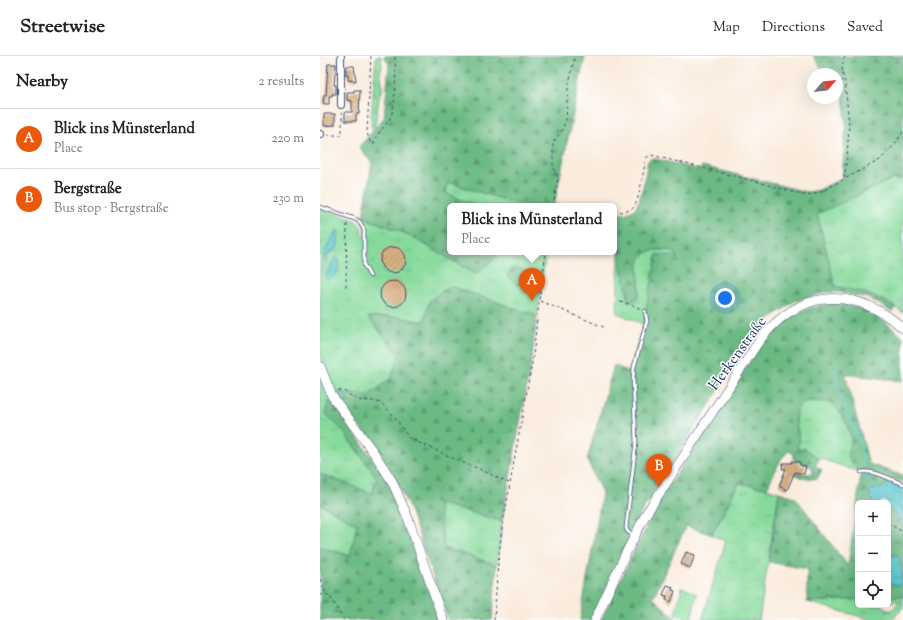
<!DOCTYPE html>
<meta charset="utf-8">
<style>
:root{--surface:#fff;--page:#f6f6f6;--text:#222;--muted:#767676;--line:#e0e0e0;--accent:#ea580c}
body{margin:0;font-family:"Sorts Mill Goudy",serif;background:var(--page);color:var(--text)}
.controls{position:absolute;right:12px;bottom:12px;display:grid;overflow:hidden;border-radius:6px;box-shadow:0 4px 16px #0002}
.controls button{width:36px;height:36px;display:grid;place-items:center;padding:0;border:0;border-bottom:1px solid var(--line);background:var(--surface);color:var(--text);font:20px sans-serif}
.compass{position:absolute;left:487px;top:12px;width:36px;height:36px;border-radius:50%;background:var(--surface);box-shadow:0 4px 16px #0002;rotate:62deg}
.you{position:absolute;left:405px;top:242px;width:14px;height:14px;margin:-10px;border:3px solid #fff;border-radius:50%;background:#1a73e8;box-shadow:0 0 0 6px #1a73e833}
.badge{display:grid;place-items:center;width:26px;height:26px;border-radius:50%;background:var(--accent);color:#fff;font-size:13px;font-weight:700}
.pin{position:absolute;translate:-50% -33px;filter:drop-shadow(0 1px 2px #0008)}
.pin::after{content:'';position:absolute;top:21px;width:14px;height:12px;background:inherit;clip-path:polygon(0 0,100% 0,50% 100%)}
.popup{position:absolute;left:127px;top:147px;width:170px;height:52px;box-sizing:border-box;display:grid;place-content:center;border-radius:6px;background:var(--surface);filter:drop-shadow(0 1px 3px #0005);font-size:13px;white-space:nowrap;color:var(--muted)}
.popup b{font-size:15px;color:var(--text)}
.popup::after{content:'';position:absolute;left:50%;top:100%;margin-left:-8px;border:8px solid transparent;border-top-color:var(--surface)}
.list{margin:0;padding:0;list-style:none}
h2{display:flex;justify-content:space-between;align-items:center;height:52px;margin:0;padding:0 16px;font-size:17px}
h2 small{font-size:13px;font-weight:400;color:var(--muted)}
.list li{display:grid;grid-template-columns:26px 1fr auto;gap:12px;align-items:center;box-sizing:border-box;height:60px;padding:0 16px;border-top:1px solid var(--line)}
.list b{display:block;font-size:15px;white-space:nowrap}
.list p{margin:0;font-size:13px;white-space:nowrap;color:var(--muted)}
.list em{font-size:13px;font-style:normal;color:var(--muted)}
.icon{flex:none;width:22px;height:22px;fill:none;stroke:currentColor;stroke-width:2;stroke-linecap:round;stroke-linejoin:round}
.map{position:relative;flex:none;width:583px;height:564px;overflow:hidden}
header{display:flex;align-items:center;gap:24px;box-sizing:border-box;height:56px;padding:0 20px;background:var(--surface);border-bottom:1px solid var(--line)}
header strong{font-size:19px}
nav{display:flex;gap:22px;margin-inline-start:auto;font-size:14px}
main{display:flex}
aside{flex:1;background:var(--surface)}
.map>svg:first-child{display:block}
.grass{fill:url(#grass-tufts);stroke:#50847c}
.forest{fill:url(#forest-firs);stroke:#447470}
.wetland{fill:url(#wetland-marsh);stroke:#50847c}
.pitch{fill:#86da9b;stroke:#50847c}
.water{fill:url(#water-ripples);stroke:#3a7b96}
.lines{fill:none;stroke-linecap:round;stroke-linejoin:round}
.stream{stroke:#59c7ce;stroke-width:1.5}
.building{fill:url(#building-hatch)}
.service-casing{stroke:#3c4b71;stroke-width:4.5}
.minor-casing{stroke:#3c4b71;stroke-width:8}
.secondary-casing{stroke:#3c4b71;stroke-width:10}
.path{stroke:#3c4b71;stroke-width:1;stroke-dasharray:3 3;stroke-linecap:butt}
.service{stroke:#fff;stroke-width:3}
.minor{stroke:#fff;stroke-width:6}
.secondary{stroke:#fff;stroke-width:9}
.labels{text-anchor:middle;stroke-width:3;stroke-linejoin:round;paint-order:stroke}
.street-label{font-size:15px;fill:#1b2f5e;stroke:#fff}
</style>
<header>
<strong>Streetwise</strong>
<nav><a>Map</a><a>Directions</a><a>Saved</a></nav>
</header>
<main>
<aside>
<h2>Nearby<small>2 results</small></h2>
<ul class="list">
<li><span class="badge">A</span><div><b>Blick ins Münsterland</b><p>Place</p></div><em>220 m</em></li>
<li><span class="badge">B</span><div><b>Bergstraße</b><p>Bus stop · Bergstraße</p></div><em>230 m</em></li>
</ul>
</aside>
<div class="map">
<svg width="583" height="564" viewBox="0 0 583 564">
<defs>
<pattern id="grass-tufts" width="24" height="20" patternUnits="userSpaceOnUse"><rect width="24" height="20" fill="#86da9b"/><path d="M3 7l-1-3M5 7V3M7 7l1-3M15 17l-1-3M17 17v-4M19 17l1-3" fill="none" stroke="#73bb88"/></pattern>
<pattern id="forest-firs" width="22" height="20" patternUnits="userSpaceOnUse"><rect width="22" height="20" fill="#6cba83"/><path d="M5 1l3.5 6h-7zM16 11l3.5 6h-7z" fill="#58986e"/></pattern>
<pattern id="wetland-marsh" width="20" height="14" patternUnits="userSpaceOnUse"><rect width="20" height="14" fill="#86da9b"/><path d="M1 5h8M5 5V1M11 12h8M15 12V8" fill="none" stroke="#73bb88"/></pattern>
<pattern id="water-ripples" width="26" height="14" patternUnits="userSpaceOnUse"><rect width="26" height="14" fill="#59c7ce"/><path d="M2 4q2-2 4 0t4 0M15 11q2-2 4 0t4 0" fill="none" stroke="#49a2aa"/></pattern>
<pattern id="building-hatch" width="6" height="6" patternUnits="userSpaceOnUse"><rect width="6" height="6" fill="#d7b083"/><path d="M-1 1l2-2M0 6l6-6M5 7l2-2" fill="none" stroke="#ae906e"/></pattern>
</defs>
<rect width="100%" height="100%" fill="#fff"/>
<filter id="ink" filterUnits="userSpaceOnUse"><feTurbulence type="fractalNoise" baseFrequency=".025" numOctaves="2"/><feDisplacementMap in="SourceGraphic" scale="8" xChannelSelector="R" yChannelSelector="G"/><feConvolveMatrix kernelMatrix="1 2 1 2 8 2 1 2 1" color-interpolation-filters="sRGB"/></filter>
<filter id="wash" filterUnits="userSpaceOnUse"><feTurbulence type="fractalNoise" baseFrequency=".012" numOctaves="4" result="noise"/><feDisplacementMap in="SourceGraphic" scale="16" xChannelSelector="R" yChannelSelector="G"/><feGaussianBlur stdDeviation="0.9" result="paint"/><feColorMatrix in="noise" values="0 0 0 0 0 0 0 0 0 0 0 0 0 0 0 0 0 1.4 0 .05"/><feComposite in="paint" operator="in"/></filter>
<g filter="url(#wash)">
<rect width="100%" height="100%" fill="#faecdd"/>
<g class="grass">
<path d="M573,123H583V257C566,241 538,235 515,230L497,158Z"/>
<polygon points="128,126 203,150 155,150 126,137"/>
<path d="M0,153C10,157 31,160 38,167C42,170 42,175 42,179H46L44,169L40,163L43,161L89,179L155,217L183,196H226L217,260L130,230L110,244L104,266L78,261H49L79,299L71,323L49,339L13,336L2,309L0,299Z"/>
<path d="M299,190C303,195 300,202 301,209C302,222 309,230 307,244H315C328,229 305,197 335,194C341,193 347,196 353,195L359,202L337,199L323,268L297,257Z"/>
<polygon points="0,321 10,341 5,357 23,375 57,422 52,438 0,418"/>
<path d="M486,345C492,346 499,344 505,345C517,347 531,373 531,385C531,387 530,389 530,391C529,396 530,401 530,406L536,412L537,415L498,402L484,392L481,394L477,390L480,385C478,378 474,362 477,355C478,350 482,347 486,345Z"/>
<polygon points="419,427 447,432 459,436 439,564 382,564 406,485 392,479"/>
<polygon points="118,447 182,465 177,509 124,492"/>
<polygon points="0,448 37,468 31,500 0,491"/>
<polygon points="583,540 583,551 572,564 553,564 487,546 538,543 538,549 562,549 569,555 573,553 580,545 568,546 568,541"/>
</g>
<g class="forest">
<polygon points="64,0 265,0 234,150 203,150 128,126 126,137 155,150 130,150 130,196 183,196 155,218 89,179 43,161 52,107 39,91 64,62 69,8"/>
<path d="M493,0H583V123H573L497,158L515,230C539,235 553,239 575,252L572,256L561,249L547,242L518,236H507L475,245L449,263L427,291L409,318L323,453L272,564H260L282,437L267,404L294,309L309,316L323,268L337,198L358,201L353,195C347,194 341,193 335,194C301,198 334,247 308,246V235L301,213V195L299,190L294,188V159C300,158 308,158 313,154C322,148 325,117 328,105L332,102L380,114L382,110L487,136L499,134L522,122L526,70L522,26L517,25V18L505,17Z"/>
<polygon points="197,212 210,216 212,224 207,229 196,228 187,220 191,214"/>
<polygon points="130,230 217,260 212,301 182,465 118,447 124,492 177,509 172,564 128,564 91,456 77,426 61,398 22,348 16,337 49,339 71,322 79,299 48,261 78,261 104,266 110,244"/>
<path d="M517,248C533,250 548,254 561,263C569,268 575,276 583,281V325L525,318L549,408L583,420V426L547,414L537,415C535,409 528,406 528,399C527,394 531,389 531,384C530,375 525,362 519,355C517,353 513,349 510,347C507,345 488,345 485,346C482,347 478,351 477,354C474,361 478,378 480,385L477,390L481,394L484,392L498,402L499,405L495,409L502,414L497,423L480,421L472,417L493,418L492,411L474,404V398L469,395L461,403L447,432L418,427L392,479L366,470L333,542L358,564H281L339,445L441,289C465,262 480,250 517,248Z"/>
<polygon points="10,341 26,367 58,409 74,439 83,459 120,564 0,564 0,491 30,500 37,468 0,448 0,418 52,437 57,422 23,375 5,357"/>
<path d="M542,418H553L583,429V432H580L575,429L567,428L562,432L550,434C549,441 551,442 554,447H538V543L487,546V513L449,506L459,436L475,441L528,510L541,419Z"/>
<path d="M568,450C573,456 577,463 583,467V540L568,541V525L571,528L578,529L582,526L581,513L577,499H568Z"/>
</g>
<polygon class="wetland" points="56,0 61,0 62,10 60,16 62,26 62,36 59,42 55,71 52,72 51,69 51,60"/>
<polygon class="pitch" points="362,531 377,538 371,563 355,559"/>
<g class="water">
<polygon points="16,175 18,175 18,188 17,192 10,196 5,205 3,202 4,197"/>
<path d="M16,200C22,209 18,223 6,223V220Z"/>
<path d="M567,428L575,429L580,432H583V467C581,466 580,463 578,461C574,456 568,454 568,447L563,444L560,447H554C551,442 549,441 550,434L562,432Z"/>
<path d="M568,499H577C583,506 581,517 582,526L578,529L571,528L568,525Z"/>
</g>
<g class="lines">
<g class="stream">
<polyline points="516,312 518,333 541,387 543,412"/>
<path d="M543,418C546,424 553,427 557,433"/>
<polyline points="538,471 538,474"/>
<polyline points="538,476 535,481 538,485"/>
</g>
</g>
<g id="blocks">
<g class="building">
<polygon points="8,8 16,8 14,29 16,29 16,38 12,38 12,40 9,40 9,48 3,48 4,39 6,39"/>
<polygon points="26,10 34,10 36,25 28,24 28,19 26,19"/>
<polygon points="34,34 40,34 39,58 36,58 36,65 25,65 25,56 32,56 32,45 27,44 27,36 34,36"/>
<polygon points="4,58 15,58 15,69 4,70"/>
<circle cx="73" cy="204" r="13"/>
<circle cx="73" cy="238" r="13"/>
<polygon points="472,405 480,406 480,409 486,410 484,418 475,416 467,434 459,430 466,413 462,413 463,407 472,407"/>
<polygon points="366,496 375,499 370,512 361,508"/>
<polygon points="347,529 353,531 352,534 355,535 351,546 346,544 347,540 343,539"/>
</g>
</g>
</g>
<g filter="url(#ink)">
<use href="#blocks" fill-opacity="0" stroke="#3c4b71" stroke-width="1"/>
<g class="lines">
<g class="service-casing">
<g id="service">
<polyline points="0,151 35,163 40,166 44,174 44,209 50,220"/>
<path d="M541,416C555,414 570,423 583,428"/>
<polyline points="313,479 308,476 306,472 316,386 313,323 314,311 327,265 325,255"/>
</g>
</g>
<g class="minor-casing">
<g id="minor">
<polyline points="21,49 21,0"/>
<polyline points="0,78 1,78"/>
</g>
</g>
<g class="secondary-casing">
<g id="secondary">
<polyline points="0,310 12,340 54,397 72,425 88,462 123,564"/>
<path d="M275,564L306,497L326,458L437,288C477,233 532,228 583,272"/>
</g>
</g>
<g class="path">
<polyline points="51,0 47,77 50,85 53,88"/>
<polyline points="521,27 523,22"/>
<polyline points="7,79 22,79 22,56"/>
<path d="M54,89C54,77 67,71 71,60C76,48 76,14 75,0"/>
<path d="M524,122L527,101L529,69L525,26C521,18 522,8 525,0"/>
<polyline points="233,150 238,123 233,110 233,87 242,74 246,64 248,32 255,0"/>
<path d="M294,156C300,156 308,156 313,152C319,147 324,112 326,102L331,99L438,126L487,140L500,136L560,104L575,88L583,76"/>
<polyline points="26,231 27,165"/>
<polyline points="220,245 286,272"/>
<polyline points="300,246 310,248 321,253"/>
<polyline points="18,334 24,335 37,344 53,345 61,347 74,360 89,382 146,408 157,412 189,427"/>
<polyline points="537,448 538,449"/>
<polyline points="568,467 583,476"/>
<polyline points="0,523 3,533 8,539"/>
<polyline points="0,539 4,538 9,539 24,564"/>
<polyline points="174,564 178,507 182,472 213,301 219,245 226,196"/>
</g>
<use href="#service" class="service"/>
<use href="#minor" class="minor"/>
<use href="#secondary" class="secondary"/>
</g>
</g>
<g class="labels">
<g class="street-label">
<text transform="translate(417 297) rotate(-54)" y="5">Herkenstraße</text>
</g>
</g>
</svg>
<div class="controls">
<button>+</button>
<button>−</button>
<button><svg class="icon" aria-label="locate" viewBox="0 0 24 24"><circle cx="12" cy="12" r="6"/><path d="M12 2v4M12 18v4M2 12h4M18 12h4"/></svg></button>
</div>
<svg class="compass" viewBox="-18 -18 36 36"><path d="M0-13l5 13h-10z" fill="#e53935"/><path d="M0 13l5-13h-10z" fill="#767676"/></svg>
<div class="you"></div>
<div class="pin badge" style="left:212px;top:245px">A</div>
<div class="popup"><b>Blick ins Münsterland</b>Place</div>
<div class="pin badge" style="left:339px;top:431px">B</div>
</div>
</main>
